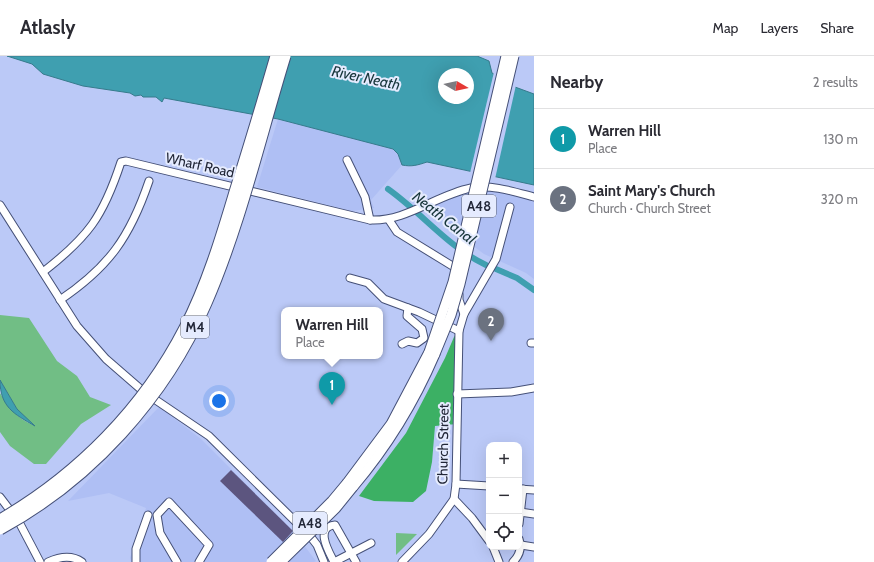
<!DOCTYPE html>
<meta charset="utf-8">
<style>
:root{--surface:#fff;--page:#f2f2f3;--text:#2b2b33;--muted:#7c7c81;--line:#e1e1e2;--accent:#0f766e}
body{margin:0;font-family:Cabin,sans-serif;background:var(--page);color:var(--text)}
.controls{position:absolute;right:12px;bottom:12px;display:grid;overflow:hidden;border-radius:8px;box-shadow:0 4px 16px #0002}
.controls button{width:36px;height:36px;display:grid;place-items:center;padding:0;border:0;border-bottom:1px solid var(--line);background:var(--surface);color:var(--text);font:20px sans-serif}
.compass{position:absolute;left:438px;top:12px;width:36px;height:36px;border-radius:50%;background:var(--surface);box-shadow:0 4px 16px #0002;rotate:99deg}
.you{position:absolute;left:219px;top:345px;width:14px;height:14px;margin:-10px;border:3px solid #fff;border-radius:50%;background:#1a73e8;box-shadow:0 0 0 6px #1a73e833}
.badge{display:grid;place-items:center;width:26px;height:26px;border-radius:50%;background:var(--accent);color:#fff;font-size:13px;font-weight:700}
.pin{position:absolute;translate:-50% -33px;filter:drop-shadow(0 1px 2px #0008)}
.pin::after{content:'';position:absolute;top:21px;width:14px;height:12px;background:inherit;clip-path:polygon(0 0,100% 0,50% 100%)}
.popup{position:absolute;left:281px;top:251px;width:102px;height:52px;box-sizing:border-box;display:grid;place-content:center;border-radius:8px;background:var(--surface);filter:drop-shadow(0 1px 3px #0005);font-size:13px;white-space:nowrap;color:var(--muted)}
.popup b{font-size:15px;color:var(--text)}
.popup::after{content:'';position:absolute;left:50%;top:100%;margin-left:-8px;border:8px solid transparent;border-top-color:var(--surface)}
.list{margin:0;padding:0;list-style:none}
h2{display:flex;justify-content:space-between;align-items:center;height:52px;margin:0;padding:0 16px;font-size:17px}
h2 small{font-size:13px;font-weight:400;color:var(--muted)}
.list li{display:grid;grid-template-columns:26px 1fr auto;gap:12px;align-items:center;box-sizing:border-box;height:60px;padding:0 16px;border-top:1px solid var(--line)}
.list b{display:block;font-size:15px;white-space:nowrap}
.list p{margin:0;font-size:13px;white-space:nowrap;color:var(--muted)}
.list em{font-size:13px;font-style:normal;color:var(--muted)}
.icon{flex:none;width:22px;height:22px;fill:none;stroke:currentColor;stroke-width:2;stroke-linecap:round;stroke-linejoin:round}
.map{position:relative;flex:none;width:534px;height:506px;overflow:hidden}
header{display:flex;align-items:center;gap:24px;box-sizing:border-box;height:56px;padding:0 20px;background:var(--surface);border-bottom:1px solid var(--line)}
header strong{font-size:19px}
nav{display:flex;gap:22px;margin-inline-start:auto;font-size:14px}
main{display:flex}
aside{flex:1;background:var(--surface)}
.map>svg:first-child{display:block}
.built{fill:#afbff4}
.green{fill:#71be85}
.forest{fill:#3cb064}
.water{fill:#3f9fb0;stroke:#367b8c;fill-rule:evenodd}
.pier{fill:#bbc9f7}
.lines{fill:none;stroke-linecap:round;stroke-linejoin:round}
.canal{stroke:#3f9fb0;stroke-width:6}
.building{fill:#5c557f}
.minor-casing{stroke:#455077;stroke-width:9}
.major-casing{stroke:#455077;stroke-width:11}
.minor{stroke:#fff;stroke-width:7}
.major{stroke:#fff;stroke-width:9}
.major-bridge-casing{stroke:#455077;stroke-width:11;stroke-linecap:butt}
.highway-bridge-casing{stroke:#455077;stroke-width:13;stroke-linecap:butt}
.major-bridge{stroke:#fff;stroke-width:9}
.highway-bridge{stroke:#fff;stroke-width:11}
.labels{text-anchor:middle;stroke-width:4;stroke-linejoin:round;paint-order:stroke}
.shield{fill:#e5ebfe;stroke:#5c6273;stroke-width:1}
.shield-label{font-size:13px;font-weight:bold;fill:#222738}
.street-label{font-size:14px;fill:#222738;stroke:#e5ebfe}
.water-label{font-size:15px;font-style:italic;fill:#18363b;stroke:#e5ebfe}
</style>
<header>
<strong>Atlasly</strong>
<nav><a>Map</a><a>Layers</a><a>Share</a></nav>
</header>
<main>
<div class="map">
<svg width="534" height="506" viewBox="0 0 534 506">
<rect width="100%" height="100%" fill="#bbc9f7"/>
<g class="built">
<polygon points="278,63 393,93 398,98 402,109 371,144 374,152 352,155 257,131"/>
<polygon points="471,134 491,134 534,144 534,223 526,217 484,198 449,172 433,150"/>
<polygon points="159,351 201,383 293,475 316,505 314,506 131,506 130,502 146,452 109,437 68,445"/>
</g>
<g class="green">
<path d="M0,259L29,262L57,305L77,320L90,341L111,349L81,368L46,408H34L10,390L0,376V337C9,352 17,362 33,369L17,353L0,324Z"/>
<polygon points="396,477 417,478 396,499"/>
</g>
<polygon class="forest" points="459,275 457,368 435,370 432,406 426,435 413,446 374,445 359,440 406,377 445,302 454,281"/>
<g class="water">
<path d="M7,0H477L489,5L492,17L515,31L534,38V129L427,106C418,109 412,111 402,109L398,98L393,93L278,63L164,42L162,46L156,41H143L141,39L135,40L130,37L83,30L43,18L32,8ZM444,18H468V42H444Z"/>
<path d="M0,324L17,353L35,370C14,358 0,351 0,324Z"/>
</g>
<polygon class="pier" points="494,16 516,29 495,123 470,117"/>
<g class="lines">
<g class="canal">
<path d="M388,133C422,157 448,191 486,209"/>
<polyline points="496,213 517,222 534,234"/>
</g>
</g>
<polygon class="building" points="231,414 293,475 283,486 220,425"/>
<g class="lines">
<g class="minor-casing">
<g id="minor">
<polyline points="347,104 365,141 370,164"/>
<polyline points="0,149 77,270 106,303 144,336 209,380 310,480 317,489 324,506"/>
<polyline points="389,164 397,176 454,211 458,216"/>
<path d="M43,216C88,181 103,161 121,106L126,105L370,164C406,166 436,139 471,132C491,128 515,136 534,141"/>
<polyline points="350,222 368,227 384,243 419,256 459,275"/>
<polyline points="459,238 459,244 464,258"/>
<path d="M60,244C109,211 130,181 149,125"/>
<polyline points="531,287 534,287"/>
<polyline points="402,288 408,285 417,287 424,282 422,273 407,260 408,252"/>
<polyline points="457,338 511,336 534,332"/>
<polyline points="456,428 489,430"/>
<polyline points="519,433 534,434"/>
<polyline points="0,441 19,466 40,506"/>
<polyline points="454,443 472,462 489,485"/>
<polyline points="520,456 534,458"/>
<polyline points="519,468 523,433"/>
<polyline points="521,489 534,491"/>
<polyline points="493,491 499,506"/>
<path d="M48,506C59,501 72,499 82,506"/>
<polyline points="136,506 136,493 148,459"/>
<polyline points="177,506 160,477 157,459 169,446 209,489 199,506"/>
<path d="M334,506C329,496 314,471 335,469L356,506"/>
<polyline points="334,506 371,487"/>
<polyline points="402,506 429,478 454,443 456,428 459,275 464,258 496,203 510,151"/>
<path d="M513,506C520,499 522,492 519,483"/>
</g>
</g>
<g class="major-casing">
<g id="major">
<polyline points="347,427 391,368 429,296"/>
<path d="M353,431C387,391 414,347 435,298"/>
</g>
</g>
<use href="#minor" class="minor"/>
<use href="#major" class="major"/>
<g class="major-bridge-casing">
<g id="major-bridge">
<polyline points="429,296 453,226 506,0"/>
<polyline points="435,298 451,259 460,228 514,0"/>
<polyline points="271,506 332,445 347,427"/>
<polyline points="281,506 336,452 353,431"/>
</g>
</g>
<g class="highway-bridge-casing">
<g id="highway-bridge">
<path d="M0,464C78,419 144,352 185,272C207,229 221,183 235,136C249,91 263,45 276,0"/>
<path d="M0,473C90,424 165,342 206,247C240,169 260,81 285,0"/>
</g>
</g>
<use href="#major-bridge" class="major-bridge"/>
<use href="#highway-bridge" class="highway-bridge"/>
</g>
<g class="labels">
<g class="shield">
<rect x="462" y="139" width="34" height="22" rx="3"/>
<rect x="181" y="260" width="28" height="22" rx="3"/>
<rect x="293" y="456" width="34" height="22" rx="3"/>
</g>
<g class="shield-label">
<text x="479" y="155">A48</text>
<text x="195" y="276">M4</text>
<text x="310" y="472">A48</text>
</g>
<g class="street-label">
<text transform="translate(200 109) rotate(13)" y="5">Wharf Road</text>
<text transform="translate(443 388) rotate(-89)" y="5">Church Street</text>
</g>
<g class="water-label">
<text transform="translate(366 22) rotate(12)" y="5">River Neath</text>
<text transform="translate(444 162) rotate(38)" y="5">Neath Canal</text>
</g>
</g>
</svg>
<div class="controls">
<button>+</button>
<button>−</button>
<button><svg class="icon" aria-label="locate" viewBox="0 0 24 24"><circle cx="12" cy="12" r="6"/><path d="M12 2v4M12 18v4M2 12h4M18 12h4"/></svg></button>
</div>
<svg class="compass" viewBox="-18 -18 36 36"><path d="M0-13l5 13h-10z" fill="#e53935"/><path d="M0 13l5-13h-10z" fill="#7c7c81"/></svg>
<div class="you"></div>
<div class="pin badge" style="left:332px;top:349px;background:#0f9aa8">1</div>
<div class="popup"><b>Warren Hill</b>Place</div>
<div class="pin badge" style="left:491px;top:285px;background:#6b7280">2</div>
</div>
<aside>
<h2>Nearby<small>2 results</small></h2>
<ul class="list">
<li><span class="badge" style="background:#0f9aa8">1</span><div><b>Warren Hill</b><p>Place</p></div><em>130 m</em></li>
<li><span class="badge" style="background:#6b7280">2</span><div><b>Saint Mary's Church</b><p>Church · Church Street</p></div><em>320 m</em></li>
</ul>
</aside>
</main>
